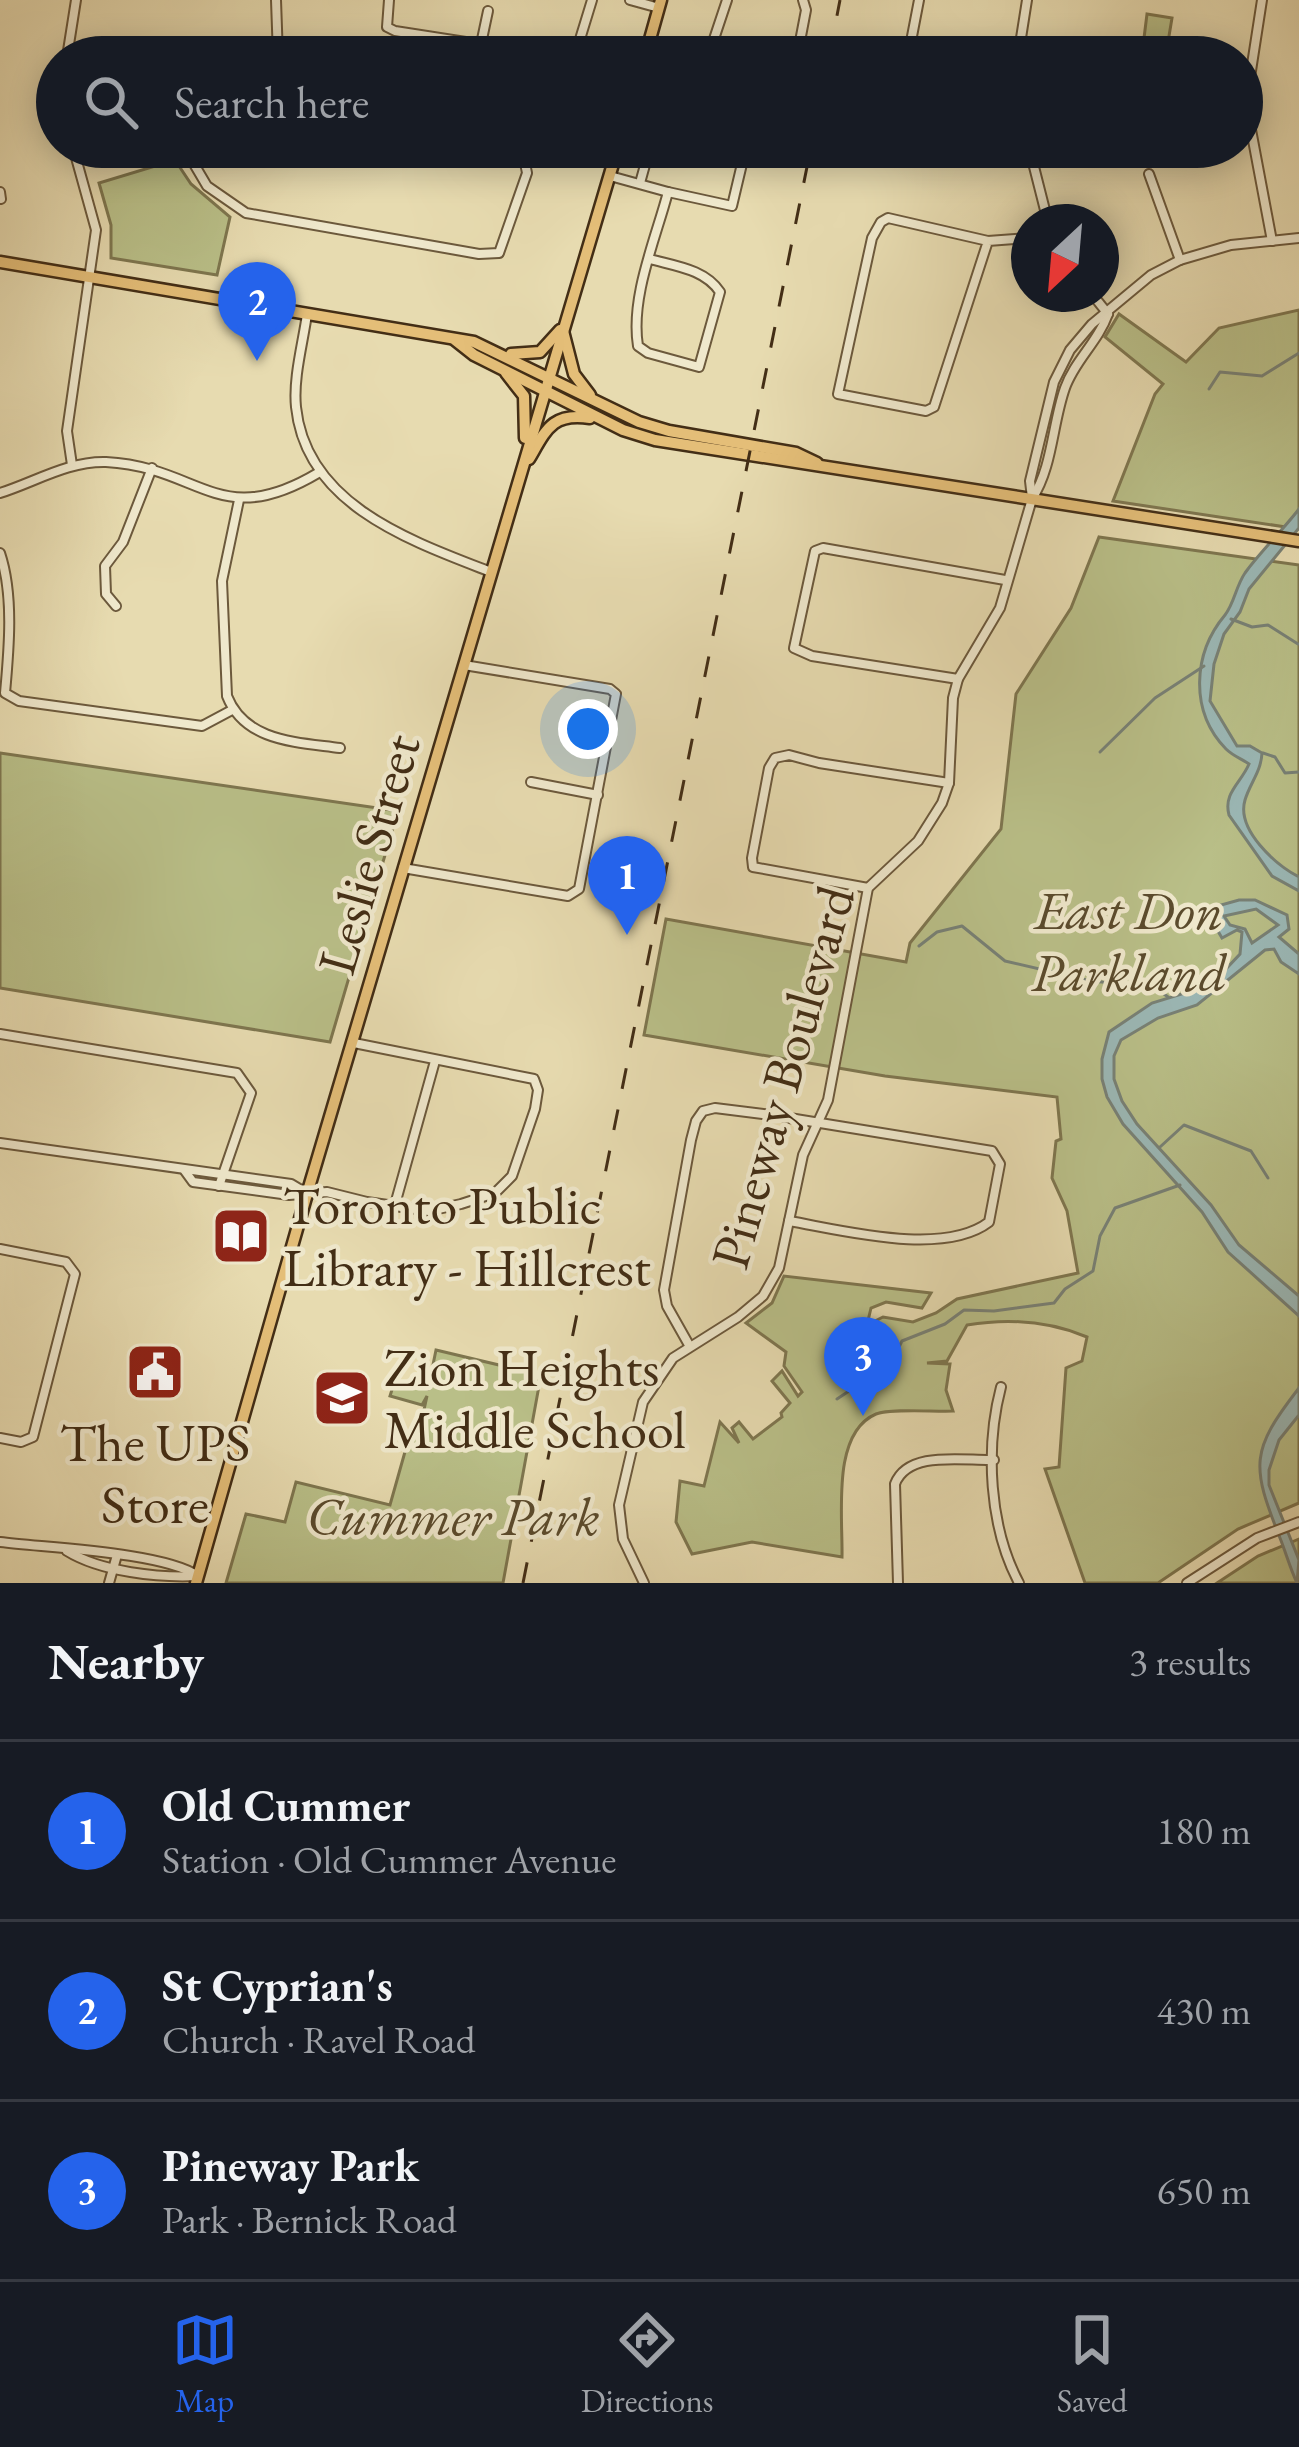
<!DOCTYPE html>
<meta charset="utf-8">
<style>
:root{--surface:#171b24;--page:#20242c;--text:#f1f3f6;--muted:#9ea1a6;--line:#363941;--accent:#2563eb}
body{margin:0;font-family:"EB Garamond",serif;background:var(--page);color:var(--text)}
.compass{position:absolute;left:1011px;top:204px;width:108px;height:108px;border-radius:50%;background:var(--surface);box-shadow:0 6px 30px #0003;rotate:206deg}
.you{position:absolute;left:588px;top:729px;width:42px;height:42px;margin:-30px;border:9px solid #fff;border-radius:50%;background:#1a73e8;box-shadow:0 0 0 18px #1a73e833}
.badge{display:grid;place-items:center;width:78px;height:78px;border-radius:50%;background:var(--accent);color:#fff;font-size:39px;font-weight:700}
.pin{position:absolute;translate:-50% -99px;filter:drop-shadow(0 3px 6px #0008)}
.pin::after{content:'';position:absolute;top:63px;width:42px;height:36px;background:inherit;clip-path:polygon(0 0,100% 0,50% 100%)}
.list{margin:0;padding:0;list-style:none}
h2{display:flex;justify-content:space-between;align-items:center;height:156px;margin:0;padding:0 48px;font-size:51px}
h2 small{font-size:39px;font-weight:400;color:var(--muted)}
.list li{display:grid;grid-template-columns:78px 1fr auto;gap:36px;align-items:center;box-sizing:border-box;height:180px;padding:0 48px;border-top:3px solid var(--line)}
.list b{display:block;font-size:45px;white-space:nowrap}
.list p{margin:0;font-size:39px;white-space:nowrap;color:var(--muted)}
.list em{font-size:39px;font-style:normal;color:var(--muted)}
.icon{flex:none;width:66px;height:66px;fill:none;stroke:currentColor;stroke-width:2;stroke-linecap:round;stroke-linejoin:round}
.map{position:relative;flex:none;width:1299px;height:1583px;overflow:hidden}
.search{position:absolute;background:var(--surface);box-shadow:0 6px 30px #0003;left:36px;right:36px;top:36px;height:132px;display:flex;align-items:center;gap:30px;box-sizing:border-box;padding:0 42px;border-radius:66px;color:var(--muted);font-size:45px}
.sheet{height:696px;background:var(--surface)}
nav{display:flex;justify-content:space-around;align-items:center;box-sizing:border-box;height:168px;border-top:3px solid var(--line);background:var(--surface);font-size:33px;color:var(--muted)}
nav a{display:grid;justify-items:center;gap:6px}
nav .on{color:var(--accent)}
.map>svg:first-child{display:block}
.green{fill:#b9bf88;stroke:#7e764f;stroke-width:3}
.water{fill:#9bb8b6;stroke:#788176;stroke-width:3;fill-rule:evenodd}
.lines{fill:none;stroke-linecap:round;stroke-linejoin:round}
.stream{stroke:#788176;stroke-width:3}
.minor-casing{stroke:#6c593c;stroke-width:12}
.major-casing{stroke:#432e16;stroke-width:15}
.minor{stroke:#efe8cc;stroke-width:8}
.major{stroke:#e4be78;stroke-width:10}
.rail{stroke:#432e16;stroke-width:3;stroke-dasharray:21 21;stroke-linecap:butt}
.labels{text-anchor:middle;stroke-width:9;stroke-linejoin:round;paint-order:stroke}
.street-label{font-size:54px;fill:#432e16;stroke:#efe8cc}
.park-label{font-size:54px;font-style:italic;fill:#5b4b2d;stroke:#efe8cc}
.poi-label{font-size:54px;fill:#432e16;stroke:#efe8cc;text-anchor:start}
</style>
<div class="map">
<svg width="1299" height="1583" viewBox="0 0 1299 1583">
<rect width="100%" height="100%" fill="#e7dbb0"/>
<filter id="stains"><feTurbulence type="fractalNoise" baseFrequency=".00167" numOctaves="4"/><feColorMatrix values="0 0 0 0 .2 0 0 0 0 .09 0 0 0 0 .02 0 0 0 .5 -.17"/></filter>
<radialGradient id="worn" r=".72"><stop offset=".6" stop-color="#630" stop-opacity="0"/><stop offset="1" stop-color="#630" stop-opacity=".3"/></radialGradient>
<g class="green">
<polygon points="1147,14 1172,18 1168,42 1144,38"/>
<polygon points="175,160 191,184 230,217 217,275 111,258 111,225 99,183"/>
<polygon points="1299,310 1299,529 1113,501 1155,394 1163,384 1105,337 1119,314 1186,362 1219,328"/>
<path d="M1099,537L1299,565V1503L1238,1529L1158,1583H1085L1045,1469L1059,1467L1066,1368L1082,1361L1087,1337C1049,1321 1009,1318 967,1325L947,1361L927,1363L950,1364L946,1390L953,1411C935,1412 892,1408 876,1414C831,1433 843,1516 842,1557L752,1542L692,1554L676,1522L680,1481L704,1486L720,1422L739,1443L732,1428L739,1422L753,1439L782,1417L781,1413L790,1403L772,1381L782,1371L798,1396L802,1392L784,1366L786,1352L746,1323L772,1303L784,1276L931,1293L922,1308L886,1302L871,1308L867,1325L883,1317L913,1322L936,1313L957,1299L1078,1273L1067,1211L1052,1178L1056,1141L1061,1139L1057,1097L885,1076L644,1035L666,919L906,962L910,943L1001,829L1016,694L1071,608Z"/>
<polygon points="0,753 398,811 330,1042 0,988"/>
<polygon points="436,1350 541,1375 503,1583 226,1583 246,1514 285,1522 296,1482 390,1505 412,1427 420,1428 427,1396 422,1405 390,1396 395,1380 428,1389"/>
<polygon points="1299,1539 1299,1583 1217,1583 1258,1556"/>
</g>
<g class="water">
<path d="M1299,509V528L1249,589L1240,612L1224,634L1214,664L1210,701L1237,746H1250L1262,753C1261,772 1250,783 1245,800C1236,830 1276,865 1299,877V891L1272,876L1229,815C1223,793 1241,783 1249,764C1242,759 1233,756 1226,749C1189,711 1193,653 1225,615C1234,604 1236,586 1245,573C1261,551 1282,531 1299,509Z"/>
<path d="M1239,900H1255L1287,915L1289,929L1279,937L1299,954V974L1281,962L1274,949L1265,950L1197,1005L1158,1018L1121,1040L1114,1056V1079L1122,1101L1137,1124L1211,1205L1239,1245L1299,1296V1316L1228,1252L1202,1212L1123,1124L1107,1097L1102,1079V1059L1109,1032L1152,1003L1195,990L1224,971L1240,954L1242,932L1237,930L1222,938L1212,921L1221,905ZM1256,909L1278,925L1252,943L1245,929L1230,925L1224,916Z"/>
<path d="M1299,1388V1415L1279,1440L1269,1470V1485L1299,1560L1297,1583C1290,1568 1286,1553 1280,1538C1251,1465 1250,1451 1299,1388Z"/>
</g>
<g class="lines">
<g class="stream">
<polyline points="1209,389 1220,372 1262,376 1299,353"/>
<polyline points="1231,619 1252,627 1268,625 1298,644"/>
<polyline points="1100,752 1155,698 1204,666"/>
<polyline points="1263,753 1275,757 1285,773 1299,772"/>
<polyline points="919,946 937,932 962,926 1005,961 1091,981 1155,987 1168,997"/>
<polyline points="1160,1147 1184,1125 1251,1151 1268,1178"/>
<polyline points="837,1399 873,1375 886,1355 898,1349 902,1341 945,1324 964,1310 994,1311 1054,1303 1065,1289 1093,1271 1100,1236 1115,1208 1180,1185"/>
</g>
<g class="minor-casing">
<g id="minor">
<polyline points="276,0 278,57"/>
<polyline points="389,0 387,27 395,31 562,57 571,56 577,49 592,0"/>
<polyline points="630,0 659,8"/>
<polyline points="1262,0 1246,103 1272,241"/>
<polyline points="481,44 488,11"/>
<polyline points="711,48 747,57"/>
<polyline points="67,57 76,0"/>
<polyline points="708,57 727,0"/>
<polyline points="797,57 806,10 803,0"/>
<polyline points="908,57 919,0"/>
<polyline points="1018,57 1027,0"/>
<path d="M184,147L207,186L246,213L479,254L499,253L527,173C525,155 513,149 496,147"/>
<polyline points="1029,147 1048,222"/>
<polyline points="1149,174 1180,260"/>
<path d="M610,176L668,192C656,238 630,297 638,346L648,353L699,367L720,292C705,269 675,266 650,259"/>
<polyline points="640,183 650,147"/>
<polyline points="0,192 1,199"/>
<polyline points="668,192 732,206 746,147"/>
<polyline points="988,241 934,407 926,411 838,394 872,238 881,222 888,218 988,241 1029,238"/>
<polyline points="1092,294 1108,314"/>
<path d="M307,314C303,343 293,378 296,407C306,505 411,541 491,572"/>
<polyline points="72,465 67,431 96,230 73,147"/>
<path d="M0,493C35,482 68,461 106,462C201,467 219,532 318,473"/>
<polyline points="1032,498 1030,481 1054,382 1070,350 1092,324 1151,275 1180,260 1231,245 1299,238"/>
<path d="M239,500L222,581L227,696C245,742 297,742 340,748"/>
<path d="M0,553C14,595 9,649 5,693L19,701L202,726L232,710"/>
<polyline points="116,606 106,594 105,566 123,542 152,468"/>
<polyline points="958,679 812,656 794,648 815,551 823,548 1005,580"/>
<polyline points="531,782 598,795"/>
<polyline points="403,868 568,896 579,889 616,694 610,689 464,665"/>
<polyline points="868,888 753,867 752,858 769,768 775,758 789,755 819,763 949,783"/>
<polyline points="0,1034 237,1073 251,1093 219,1186"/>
<polyline points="0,1143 291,1184 306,1193"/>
<polyline points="185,1171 193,1182 289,1195 327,1192 367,1202 429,1211 461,1204 495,1193 512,1176 535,1109 538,1090 534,1079 354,1043"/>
<polyline points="394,1208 435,1061"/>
<polyline points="0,1249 66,1262 75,1274 33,1437 21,1442 0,1438"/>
<path d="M689,1345L667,1306L664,1290L691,1140L696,1121L703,1111L715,1108L771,1115L992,1151L1000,1164L989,1222C943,1257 842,1230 789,1221"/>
<path d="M1001,1387C985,1448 989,1527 1019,1583"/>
<path d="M0,1542C47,1548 163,1552 198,1576"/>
<path d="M67,1551C101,1572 159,1578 198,1576"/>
<polyline points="109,1583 117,1555"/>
<path d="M644,1583L623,1539L619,1505L643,1402L673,1358L738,1317L763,1296L779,1268L803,1155L828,1100L868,888L918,841L942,803L949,783L953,698L958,679L1000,608L1032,499C1053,466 1052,425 1065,388C1075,360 1098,342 1108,314"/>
<path d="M898,1583L895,1484C908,1450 963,1461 994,1460"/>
<polyline points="1187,1583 1257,1538 1299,1522"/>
</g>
</g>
<g class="major-casing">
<g id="major">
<polyline points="645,57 661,0"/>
<polyline points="0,262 474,342 639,422 669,431 796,453 817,463"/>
<polyline points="563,331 574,374 590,395"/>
<polyline points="455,340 474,355 623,430 655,440 1299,541"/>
<polyline points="511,354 540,352 560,330"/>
<polyline points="506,373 524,396 525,438"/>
<path d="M529,459C546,430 552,412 590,418"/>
<polyline points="196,1583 307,1194 618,147"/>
</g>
</g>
<use href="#minor" class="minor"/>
<use href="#major" class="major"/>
<g class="rail">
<polyline points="829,57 840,0"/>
<polyline points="523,1583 811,147"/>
</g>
</g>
<defs>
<g id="library-square" transform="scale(3)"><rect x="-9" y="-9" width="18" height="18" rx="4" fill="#8f2418" stroke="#efe8cc"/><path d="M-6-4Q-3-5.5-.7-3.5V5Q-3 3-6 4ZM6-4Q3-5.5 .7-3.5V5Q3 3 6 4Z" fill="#fff"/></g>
<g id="civic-square" transform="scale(3)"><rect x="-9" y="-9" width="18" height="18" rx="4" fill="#8f2418" stroke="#efe8cc"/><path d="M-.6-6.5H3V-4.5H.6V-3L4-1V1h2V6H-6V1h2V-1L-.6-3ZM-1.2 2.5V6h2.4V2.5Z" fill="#fff"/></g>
<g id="school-square" transform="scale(3)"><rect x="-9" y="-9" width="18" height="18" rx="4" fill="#8f2418" stroke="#efe8cc"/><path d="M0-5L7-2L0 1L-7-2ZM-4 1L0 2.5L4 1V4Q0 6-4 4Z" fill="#fff"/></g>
</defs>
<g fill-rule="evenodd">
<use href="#library-square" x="241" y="1236"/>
<use href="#civic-square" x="155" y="1372"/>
<use href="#school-square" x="342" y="1398"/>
</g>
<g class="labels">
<g class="street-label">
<text transform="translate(368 854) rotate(-74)" y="19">Leslie Street</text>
<text transform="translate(782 1077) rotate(-74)" y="19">Pineway Boulevard</text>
</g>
<g class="park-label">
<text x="1129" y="929">East Don<tspan x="1129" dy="62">Parkland</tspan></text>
<text x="453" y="1535">Cummer Park</text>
</g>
<g class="poi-label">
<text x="283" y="1224">Toronto Public<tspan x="283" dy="62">Library - Hillcrest</tspan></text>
<text x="384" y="1386">Zion Heights<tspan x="384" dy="62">Middle School</tspan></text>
<text x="155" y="1461" text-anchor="middle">The UPS<tspan x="155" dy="62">Store</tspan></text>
</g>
</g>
<rect width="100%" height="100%" filter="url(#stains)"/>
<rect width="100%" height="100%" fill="url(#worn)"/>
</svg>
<svg class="compass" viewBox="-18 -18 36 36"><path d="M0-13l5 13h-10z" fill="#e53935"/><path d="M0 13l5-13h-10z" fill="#9ea1a6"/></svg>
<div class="you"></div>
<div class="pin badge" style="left:627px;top:935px">1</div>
<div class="pin badge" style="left:257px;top:361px">2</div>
<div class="pin badge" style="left:863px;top:1416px">3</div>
<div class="search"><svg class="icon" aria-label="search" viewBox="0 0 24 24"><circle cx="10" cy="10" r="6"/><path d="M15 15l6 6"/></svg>Search here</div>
</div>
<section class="sheet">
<h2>Nearby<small>3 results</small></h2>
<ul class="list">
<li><span class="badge">1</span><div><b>Old Cummer</b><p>Station · Old Cummer Avenue</p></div><em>180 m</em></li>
<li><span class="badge">2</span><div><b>St Cyprian's</b><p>Church · Ravel Road</p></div><em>430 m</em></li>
<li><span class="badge">3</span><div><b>Pineway Park</b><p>Park · Bernick Road</p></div><em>650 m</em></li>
</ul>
</section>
<nav>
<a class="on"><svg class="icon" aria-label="map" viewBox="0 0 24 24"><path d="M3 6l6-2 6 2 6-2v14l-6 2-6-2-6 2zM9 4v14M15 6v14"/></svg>Map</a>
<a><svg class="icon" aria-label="directions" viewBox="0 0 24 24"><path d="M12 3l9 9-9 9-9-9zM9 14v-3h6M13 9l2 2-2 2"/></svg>Directions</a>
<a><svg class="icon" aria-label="saved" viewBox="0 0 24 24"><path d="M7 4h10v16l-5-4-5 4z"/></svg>Saved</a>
</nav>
